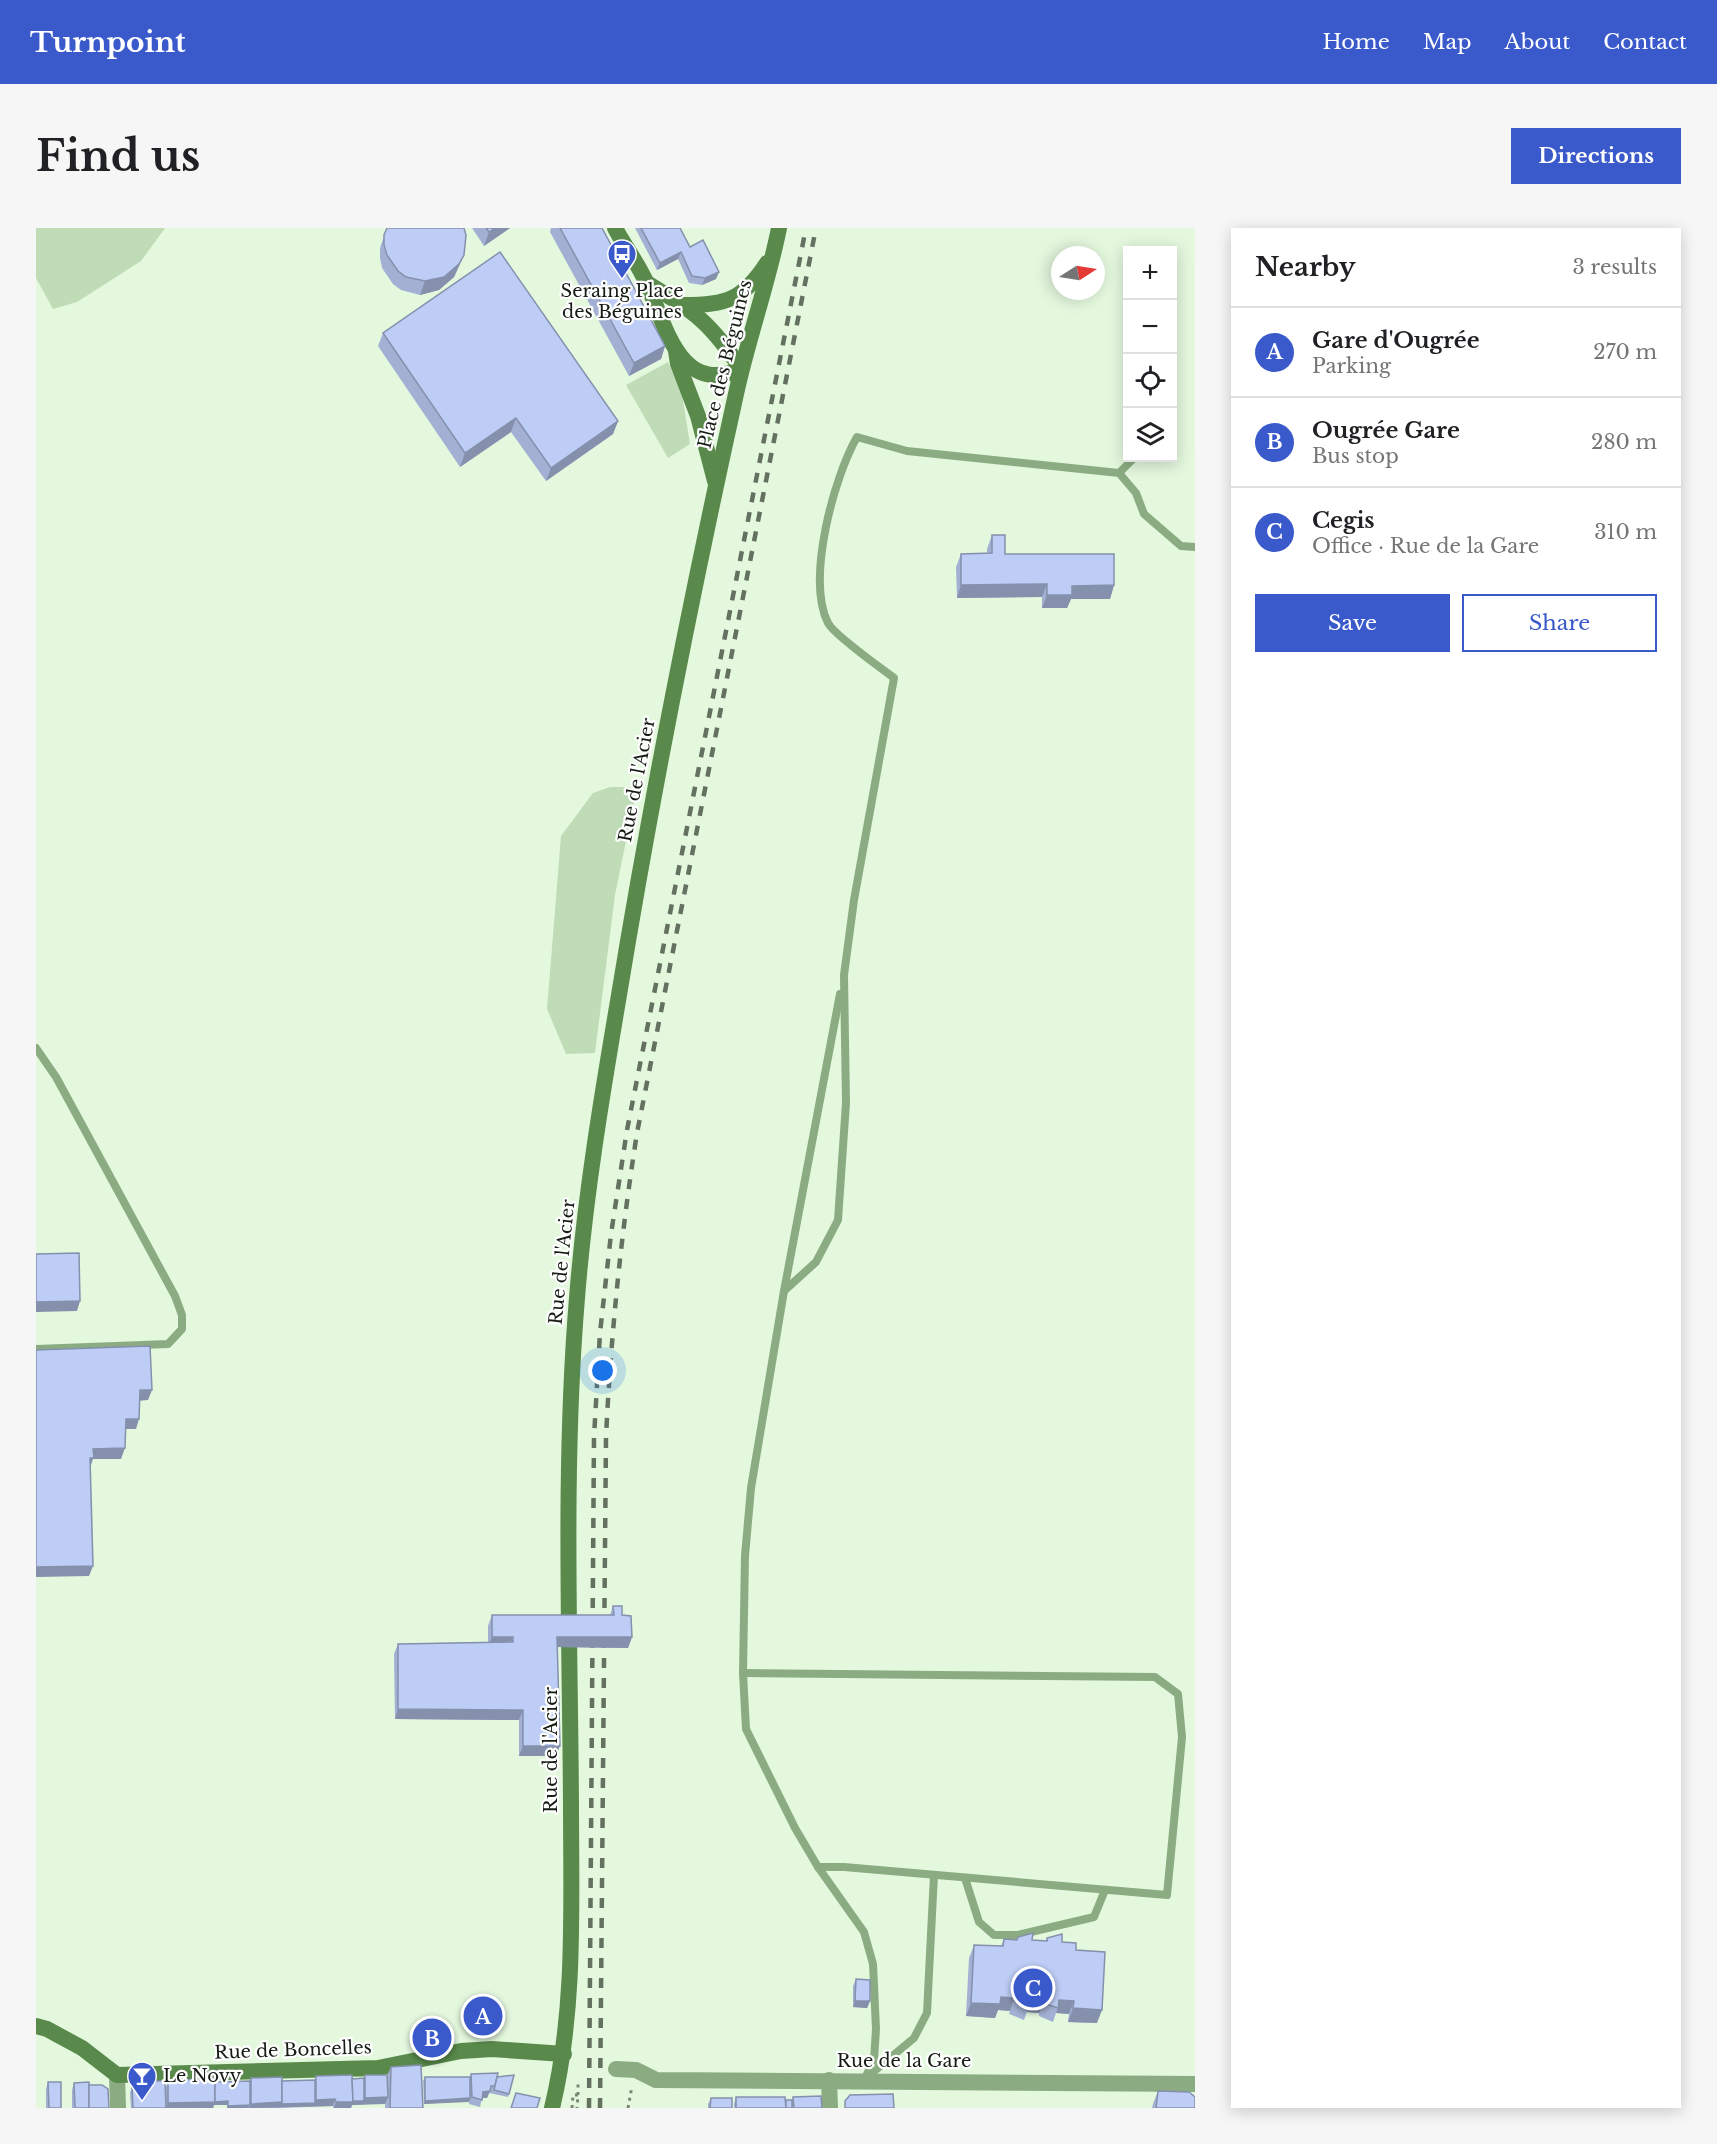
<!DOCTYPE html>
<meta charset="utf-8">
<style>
:root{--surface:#fff;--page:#f6f6f6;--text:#202124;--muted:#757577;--line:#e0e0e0;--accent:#3a59cb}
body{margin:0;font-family:"Libre Baskerville",serif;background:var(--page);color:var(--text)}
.controls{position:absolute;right:18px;top:18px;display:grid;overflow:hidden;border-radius:0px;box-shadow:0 3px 15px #0003}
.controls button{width:54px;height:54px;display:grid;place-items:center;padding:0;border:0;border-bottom:2px solid var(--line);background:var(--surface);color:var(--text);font:30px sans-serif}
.compass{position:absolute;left:1015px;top:18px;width:54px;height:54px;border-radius:50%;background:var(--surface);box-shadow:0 3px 15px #0003;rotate:78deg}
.you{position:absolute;left:567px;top:1143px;width:21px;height:21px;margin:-15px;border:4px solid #fff;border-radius:50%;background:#1a73e8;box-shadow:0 0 0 9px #1a73e833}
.badge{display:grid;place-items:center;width:39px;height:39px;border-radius:50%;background:var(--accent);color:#fff;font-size:20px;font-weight:700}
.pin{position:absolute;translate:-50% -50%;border:3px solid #fff;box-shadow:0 2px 6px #0006}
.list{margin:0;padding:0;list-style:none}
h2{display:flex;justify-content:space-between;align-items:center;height:78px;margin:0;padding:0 24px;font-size:26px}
h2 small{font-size:20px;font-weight:400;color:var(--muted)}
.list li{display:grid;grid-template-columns:39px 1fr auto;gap:18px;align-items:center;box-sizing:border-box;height:90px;padding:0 24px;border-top:2px solid var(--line)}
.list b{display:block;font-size:22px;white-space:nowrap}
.list p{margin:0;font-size:20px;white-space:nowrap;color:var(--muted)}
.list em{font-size:20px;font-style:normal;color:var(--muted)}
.actions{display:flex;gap:12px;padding:18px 24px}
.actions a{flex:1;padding:14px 0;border:2px solid var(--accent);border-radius:0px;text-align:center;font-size:21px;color:var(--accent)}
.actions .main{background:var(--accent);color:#fff}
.icon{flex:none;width:33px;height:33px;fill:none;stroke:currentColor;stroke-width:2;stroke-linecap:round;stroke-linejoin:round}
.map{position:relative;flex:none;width:1159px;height:1880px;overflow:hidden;border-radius:0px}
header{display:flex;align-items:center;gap:36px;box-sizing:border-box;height:84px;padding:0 30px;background:var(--accent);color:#fff}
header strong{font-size:28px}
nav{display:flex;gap:33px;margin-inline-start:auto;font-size:21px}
.intro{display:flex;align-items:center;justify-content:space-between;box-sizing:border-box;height:144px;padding:0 36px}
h1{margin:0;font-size:42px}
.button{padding:15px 27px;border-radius:0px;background:var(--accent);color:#fff;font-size:21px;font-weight:700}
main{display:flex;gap:36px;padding:0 36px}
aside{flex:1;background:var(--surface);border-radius:0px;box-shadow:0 3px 15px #0003}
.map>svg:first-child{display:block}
.green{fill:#bfdcb7}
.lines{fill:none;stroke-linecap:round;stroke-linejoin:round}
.path{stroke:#7a8776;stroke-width:3;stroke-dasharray:3 4.5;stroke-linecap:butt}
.service{stroke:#8bac82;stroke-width:8}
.minor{stroke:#8bac82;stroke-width:16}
.secondary{stroke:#598a4b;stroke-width:16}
.rail{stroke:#647060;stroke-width:4.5;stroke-dasharray:10 10;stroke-linecap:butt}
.wall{fill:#a3b0d3}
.shaded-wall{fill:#8490ac}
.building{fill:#bdcdf5;stroke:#8490ac;stroke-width:1.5}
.labels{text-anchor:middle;stroke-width:4.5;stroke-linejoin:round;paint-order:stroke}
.poi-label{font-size:18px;fill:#151c13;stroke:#fefefe}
.street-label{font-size:18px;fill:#151c13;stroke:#fefefe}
</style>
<header>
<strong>Turnpoint</strong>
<nav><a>Home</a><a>Map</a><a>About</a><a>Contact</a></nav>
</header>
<div class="intro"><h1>Find us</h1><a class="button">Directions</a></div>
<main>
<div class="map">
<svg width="1159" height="1880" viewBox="0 0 1159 1880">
<rect width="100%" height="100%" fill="#e4f8de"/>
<g class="green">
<polygon points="0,0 129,0 105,33 41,74 17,81 0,50"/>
<polygon points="632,134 646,166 654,216 632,230 590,157"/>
<polygon points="574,559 601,559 579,667 559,825 530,826 511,781 525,608 557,565"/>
</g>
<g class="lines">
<g class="path">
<polyline points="542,1867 542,1854"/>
<polyline points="536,1880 537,1867 542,1867 541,1880"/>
<polyline points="592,1880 596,1858"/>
</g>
<g class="service">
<polyline points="1083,245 1098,230"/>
<polyline points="804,766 748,1063 715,1260 709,1328 707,1445 710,1501 759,1600 782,1639 828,1704 837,1736 840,1801 838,1832 828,1852"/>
<polyline points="0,820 20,849 139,1068 146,1087 146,1101 132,1116 0,1121"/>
<path d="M748,1063L780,1034L802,992L810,875L808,747L818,672L858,450C845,440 798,407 792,395C770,351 798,249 821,209L871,223L1083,245L1100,265L1108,286L1145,318L1159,319"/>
<polyline points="707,1445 1119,1449 1142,1466 1146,1509 1131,1667 808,1639 782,1639"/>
<polyline points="929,1650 943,1694 958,1707 982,1707 1058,1689 1069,1662"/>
<polyline points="830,1850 878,1810 891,1785 898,1647"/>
</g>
<g class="minor">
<polyline points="580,1841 600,1842 620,1852 1159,1856"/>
<polyline points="81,1847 82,1880"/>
<polyline points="793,1852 794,1880"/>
</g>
<g class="secondary">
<path d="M579,0C589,19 603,37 611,56C630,99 644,168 705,141"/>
<path d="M611,55C658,83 675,95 705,141"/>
<path d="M648,77C690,77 707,72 731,35"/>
<polyline points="640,123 642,136 662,188 679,253"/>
<polyline points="0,1798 11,1801 46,1820 81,1847 342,1840 425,1823 456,1821 528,1826"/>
<path d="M516,1880C540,1781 535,1677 535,1576C534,1407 527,1238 541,1070C549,968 566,867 583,767C616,566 656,365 700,166C712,110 732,56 743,0"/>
</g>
<g class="rail">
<polyline points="553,1880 558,1209 564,1105 575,1006 591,902 770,0"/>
<path d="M564,1880L570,1209C575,1106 585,1006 601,905L780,0"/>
</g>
</g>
<g class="wall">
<polygon points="351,0 428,27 418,49 403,62 384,67 365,62 357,56 346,40 344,30 344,20"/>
<polygon points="436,0 474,0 448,18"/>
<polygon points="515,0 566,0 629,118 625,131 593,148 514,4"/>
<polygon points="599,0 644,0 654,19 680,51 666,57 653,55 642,31 621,42"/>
<polygon points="347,105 582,193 577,206 510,253 475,204 424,239 342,118"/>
<polygon points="956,307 969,326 1078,357 1074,371 1035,371 1031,380 1006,380 1006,369 921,370 920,339 925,326 951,325 951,321"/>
<polygon points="577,1378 586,1387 596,1409 592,1420 522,1419 520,1528 483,1528 483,1492 359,1491 358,1426 362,1416 452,1414 452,1398 456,1387 574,1387"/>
<polygon points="982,1709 996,1712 1010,1713 1011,1710 1026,1714 1040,1722 1061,1795 1032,1794 1033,1786 1020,1785 1017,1794 1003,1788 1003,1785 991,1784 988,1792 973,1786 974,1783 962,1782 959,1790 930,1788 933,1730 938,1717 965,1718 968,1711 981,1712"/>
<polygon points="820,1751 834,1773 831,1780 817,1779 817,1758"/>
<polygon points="355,1839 387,1880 349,1880 349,1875 316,1877 315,1880 297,1880 297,1878 244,1880 191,1880 191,1877 178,1877 177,1880 95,1880 94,1865 96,1858 130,1859 132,1852 179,1854 214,1853 215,1850 246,1853 279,1852 280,1848 316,1851 328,1850 329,1847 351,1848"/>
<polygon points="435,1846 461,1849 478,1847 472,1869 453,1865 451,1870 446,1870 444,1879 433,1876 433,1873 388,1876 387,1853 389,1849 434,1849"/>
<polygon points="12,1854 25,1880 10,1880 10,1861"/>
<polygon points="38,1855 53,1857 73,1880 36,1880 36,1862"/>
<polygon points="1122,1863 1159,1880 1116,1880 1117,1876"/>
<polygon points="700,1869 756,1872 757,1869 786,1880 698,1880 698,1876"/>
<polygon points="675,1870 696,1880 672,1880 672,1876"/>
</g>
<g class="shaded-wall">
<polygon points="459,0 474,0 448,18 453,4"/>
<polygon points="645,24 642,31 621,42 624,35"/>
<polygon points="428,27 418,49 403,62 384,67 389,53"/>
<polygon points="683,44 680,51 666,57 669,50"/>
<polygon points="629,118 625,131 593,148 598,135"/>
<polygon points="480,190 475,204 424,239 429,225"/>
<polygon points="582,193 577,206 510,253 515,240"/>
<polygon points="1011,356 1006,369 921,370 925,357"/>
<polygon points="1078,357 1074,371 1035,371 1031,380 1006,380 1011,367 1036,358"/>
<polygon points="44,1073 41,1083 0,1084 0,1074"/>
<polygon points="104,1162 116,1162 112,1172 101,1173"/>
<polygon points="90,1191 103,1191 100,1201 87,1201"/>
<polygon points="89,1220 85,1231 57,1231 54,1240 50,1240 57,1221"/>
<polygon points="57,1338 53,1348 0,1349 0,1339"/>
<polygon points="456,1409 477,1409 473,1419 453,1416"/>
<polygon points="521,1409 596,1409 592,1420 518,1419"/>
<polygon points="362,1481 487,1482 483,1492 359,1491"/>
<polygon points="487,1518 524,1518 520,1528 483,1528"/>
<polygon points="965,1769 978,1770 974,1783 962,1782 959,1790 930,1788 935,1775"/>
<polygon points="994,1771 1008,1771 1003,1785 991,1784 993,1778"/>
<polygon points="1023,1772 1038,1773 1033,1786 1020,1785 1022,1780"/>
<polygon points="819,1773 834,1773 831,1780 817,1779"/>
<polygon points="1037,1780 1066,1782 1061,1795 1032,1794"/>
<polygon points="454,1863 451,1870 444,1870 447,1864"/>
<polygon points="352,1869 349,1876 316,1877 315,1880 298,1880 300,1874 328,1873 329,1870"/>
<polygon points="434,1870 433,1874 388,1876 389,1873"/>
<polygon points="299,1871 297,1878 214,1880 215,1876 246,1874 279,1875 280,1872"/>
<polygon points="192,1873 191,1877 178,1877 177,1880 130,1880 132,1875"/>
<polygon points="214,1877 213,1880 191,1880 192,1878"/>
</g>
<g class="building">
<polygon points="351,0 428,0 430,7 428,27 423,36 408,49 389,53 370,49 362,43 351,27 348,17 348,7"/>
<polygon points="450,0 459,0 453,4"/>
<polygon points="524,0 566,0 629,118 598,135"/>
<polygon points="605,0 644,0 654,19 667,12 683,44 669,50 656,48 645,24 624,35"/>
<polygon points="464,24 582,193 515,240 480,190 429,225 347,105"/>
<polygon points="956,307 969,307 969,326 1078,326 1078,357 1036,358 1036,367 1011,367 1011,356 925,357 925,326 956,325"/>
<polygon points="43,1025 44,1073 0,1074 0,1026"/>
<polygon points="114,1118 116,1162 104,1162 103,1191 90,1191 89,1220 57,1221 58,1230 54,1230 57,1338 0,1339 0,1122"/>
<polygon points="577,1378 586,1378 586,1387 595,1388 596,1409 521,1409 524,1518 487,1518 487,1482 362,1481 362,1416 477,1414 477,1409 456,1409 456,1387 578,1387"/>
<polygon points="997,1705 996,1712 1011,1713 1011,1710 1026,1706 1026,1714 1040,1715 1040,1722 1069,1724 1066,1782 1037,1780 1038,1773 1023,1772 1022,1780 1007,1775 1008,1771 994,1771 993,1778 978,1773 978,1770 965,1769 964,1776 935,1775 938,1717 967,1718 968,1711 981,1712 982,1709"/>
<polygon points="820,1751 834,1752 834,1773 819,1773"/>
<polygon points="385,1837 387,1880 354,1880 355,1839"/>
<polygon points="462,1845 459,1858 455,1858 454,1863 447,1864 446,1872 436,1869 435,1846"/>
<polygon points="316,1847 317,1874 300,1874 299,1871 280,1872 280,1848"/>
<polygon points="329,1847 351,1847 352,1869 329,1870"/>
<polygon points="478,1847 473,1866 458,1862 461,1849"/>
<polygon points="246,1849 246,1874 215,1876 215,1850"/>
<polygon points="389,1849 434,1849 434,1870 389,1873"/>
<polygon points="328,1850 328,1873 317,1873 316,1851"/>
<polygon points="179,1851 179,1874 132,1875 132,1852"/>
<polygon points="279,1852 279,1875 246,1876 246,1853"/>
<polygon points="102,1853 129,1853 130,1880 97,1880 96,1858"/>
<polygon points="214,1853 214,1877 192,1878 192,1873 178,1874 179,1874 179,1854"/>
<polygon points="12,1854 25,1854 25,1880 13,1880"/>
<polygon points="53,1854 53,1880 39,1880 38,1855"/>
<polygon points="53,1857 66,1857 72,1861 73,1880 53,1880"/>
<polygon points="1122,1863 1153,1864 1159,1869 1159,1880 1120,1880"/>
<polygon points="480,1865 504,1870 501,1880 475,1880"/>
<polygon points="857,1866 858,1880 809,1880 809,1873 814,1867"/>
<polygon points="785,1868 786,1880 758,1880 757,1869"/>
<polygon points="700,1869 749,1869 750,1880 700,1880"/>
<polygon points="675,1870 696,1870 696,1880 674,1880"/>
<rect x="750" y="1872" width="6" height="8"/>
</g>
<defs>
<g id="bus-pin" transform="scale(1.5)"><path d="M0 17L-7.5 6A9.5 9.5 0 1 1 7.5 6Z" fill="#3a59cb" stroke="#fefefe"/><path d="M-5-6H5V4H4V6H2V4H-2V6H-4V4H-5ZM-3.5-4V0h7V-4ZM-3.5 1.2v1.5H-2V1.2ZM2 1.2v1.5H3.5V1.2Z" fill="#fff"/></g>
<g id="bar-pin" transform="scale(1.5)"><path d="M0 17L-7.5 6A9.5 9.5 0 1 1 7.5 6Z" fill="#3a59cb" stroke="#fefefe"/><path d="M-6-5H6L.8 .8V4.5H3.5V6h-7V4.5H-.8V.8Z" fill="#fff"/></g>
</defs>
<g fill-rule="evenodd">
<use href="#bus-pin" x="586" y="26"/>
<use href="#bar-pin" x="106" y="1848"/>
</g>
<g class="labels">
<g class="poi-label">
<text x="586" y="69">Seraing Place<tspan x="586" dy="21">des Béguines</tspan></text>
<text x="127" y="1854" text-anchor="start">Le Novy</text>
</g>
<g class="street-label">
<text transform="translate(689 136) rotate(-76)" y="6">Place des Béguines</text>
<text transform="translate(601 552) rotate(-79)" y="6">Rue de l'Acier</text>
<text transform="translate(526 1034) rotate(-84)" y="6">Rue de l'Acier</text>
<text transform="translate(515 1522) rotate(-90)" y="6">Rue de l'Acier</text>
<text transform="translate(257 1822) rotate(-2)" y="6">Rue de Boncelles</text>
<text x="868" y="1839">Rue de la Gare</text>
</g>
</g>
</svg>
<div class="controls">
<button>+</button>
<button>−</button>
<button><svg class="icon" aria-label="locate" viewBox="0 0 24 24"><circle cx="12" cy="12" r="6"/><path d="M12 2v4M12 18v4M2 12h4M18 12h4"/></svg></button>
<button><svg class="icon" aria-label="layers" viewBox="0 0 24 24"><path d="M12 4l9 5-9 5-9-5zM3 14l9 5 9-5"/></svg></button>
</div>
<svg class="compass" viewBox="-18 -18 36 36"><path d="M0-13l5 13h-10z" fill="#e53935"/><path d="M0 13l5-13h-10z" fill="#757577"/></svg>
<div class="you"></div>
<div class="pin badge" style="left:447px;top:1788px">A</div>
<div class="pin badge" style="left:396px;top:1810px">B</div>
<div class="pin badge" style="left:997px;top:1760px">C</div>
</div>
<aside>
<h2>Nearby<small>3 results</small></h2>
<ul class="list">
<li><span class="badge">A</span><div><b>Gare d'Ougrée</b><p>Parking</p></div><em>270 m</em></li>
<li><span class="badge">B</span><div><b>Ougrée Gare</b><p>Bus stop</p></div><em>280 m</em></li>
<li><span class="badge">C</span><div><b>Cegis</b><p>Office · Rue de la Gare</p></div><em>310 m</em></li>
</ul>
<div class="actions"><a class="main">Save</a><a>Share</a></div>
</aside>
</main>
